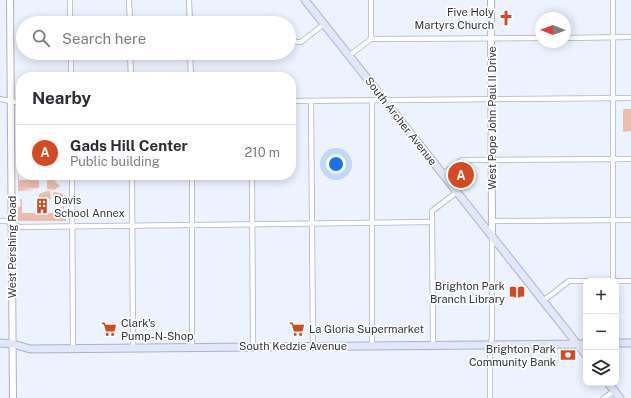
<!DOCTYPE html>
<meta charset="utf-8">
<style>
:root{--surface:#fff;--page:#f2f2f3;--text:#2b2b33;--muted:#7c7c81;--line:#e1e1e2;--accent:#d34a23}
body{margin:0;font-family:"Public Sans",sans-serif;background:var(--page);color:var(--text)}
.controls{position:absolute;right:12px;bottom:12px;display:grid;overflow:hidden;border-radius:8px;box-shadow:0 2px 10px #0003}
.controls button{width:36px;height:36px;display:grid;place-items:center;padding:0;border:0;border-bottom:1px solid var(--line);background:var(--surface);color:var(--text);font:20px sans-serif}
.compass{position:absolute;left:535px;top:12px;width:36px;height:36px;border-radius:50%;background:var(--surface);box-shadow:0 2px 10px #0003;rotate:271deg}
.you{position:absolute;left:336px;top:164px;width:14px;height:14px;margin:-10px;border:3px solid #fff;border-radius:50%;background:#1a73e8;box-shadow:0 0 0 6px #1a73e833}
.badge{display:grid;place-items:center;width:26px;height:26px;border-radius:50%;background:var(--accent);color:#fff;font-size:13px;font-weight:700}
.pin{position:absolute;translate:-50% -50%;border:2px solid #fff;box-shadow:0 1px 4px #0006}
.list{margin:0;padding:0;list-style:none}
h2{display:flex;justify-content:space-between;align-items:center;height:52px;margin:0;padding:0 16px;font-size:17px}
h2 small{font-size:13px;font-weight:400;color:var(--muted)}
.list li{display:grid;grid-template-columns:26px 1fr auto;gap:12px;align-items:center;box-sizing:border-box;height:56px;padding:0 16px;border-top:1px solid var(--line)}
.list b{display:block;font-size:15px;white-space:nowrap}
.list p{margin:0;font-size:13px;white-space:nowrap;color:var(--muted)}
.list em{font-size:13px;font-style:normal;color:var(--muted)}
.icon{flex:none;width:22px;height:22px;fill:none;stroke:currentColor;stroke-width:2;stroke-linecap:round;stroke-linejoin:round}
.map{position:relative;flex:none;width:631px;height:398px;overflow:hidden}
.search{position:absolute;background:var(--surface);box-shadow:0 2px 10px #0003;left:16px;top:16px;width:280px;height:44px;display:flex;align-items:center;gap:10px;box-sizing:border-box;padding:0 14px;border-radius:22px;color:var(--muted);font-size:15px}
.panel{position:absolute;background:var(--surface);box-shadow:0 2px 10px #0003;left:16px;top:72px;width:280px;height:108px;border-radius:16px}
.map>svg:first-child{display:block}
.green{fill:#ecbcae}
.lines{fill:none;stroke-linecap:round;stroke-linejoin:round}
.minor-casing{stroke:#acb2c2;stroke-width:6}
.tertiary-casing{stroke:#acb2c2;stroke-width:8}
.secondary-casing{stroke:#acb2c2;stroke-width:9}
.minor{stroke:#fff;stroke-width:4.5}
.tertiary{stroke:#fff;stroke-width:6}
.secondary{stroke:#e1e8fc;stroke-width:7}
.labels{text-anchor:middle;stroke-width:3.5;stroke-linejoin:round;paint-order:stroke}
.poi-label{font-size:11px;fill:#31343a;stroke:#fff;text-anchor:end}
.street-label{font-size:11px;fill:#31343a;stroke:#fff}
</style>
<div class="map">
<svg width="631" height="398" viewBox="0 0 631 398">
<rect width="100%" height="100%" fill="#edf2ff"/>
<g class="green">
<polygon points="623,109 631,109 631,131 623,132"/>
<polygon points="18,172 19,180 27,180 27,175 39,175 39,188 20,189 35,190 18,191"/>
<polygon points="47,175 49,175 60,186 54,190 47,189"/>
<polygon points="47,191 50,191 51,199 39,199 39,194"/>
<polygon points="55,192 63,194 64,212 66,213 66,221 18,221 18,207 21,206 20,199 22,199 22,213 63,213 63,199 53,199 53,194"/>
</g>
<g class="lines">
<g class="minor-casing">
<g id="minor">
<polyline points="70,0 70,23"/>
<polyline points="129,0 130,23"/>
<polyline points="189,0 190,23"/>
<polyline points="371,0 371,39"/>
<polyline points="613,0 613,281"/>
<polyline points="565,38 631,37"/>
<polyline points="289,42 301,42 324,24"/>
<polyline points="71,53 71,77"/>
<polyline points="130,53 131,77"/>
<polyline points="190,53 191,77"/>
<polyline points="349,56 371,39 541,38"/>
<polyline points="0,99 21,103"/>
<polyline points="291,101 631,98"/>
<polyline points="311,101 313,346"/>
<polyline points="372,101 372,346"/>
<polyline points="443,174 462,160 631,159"/>
<polyline points="72,175 73,349"/>
<polyline points="132,175 133,348"/>
<polyline points="192,175 192,347"/>
<polyline points="252,175 253,347"/>
<polyline points="0,221 7,221 19,227 432,222"/>
<polyline points="492,221 631,220"/>
<polyline points="616,281 631,281"/>
<polyline points="543,301 569,281 586,281"/>
<polyline points="433,345 432,211 457,192"/>
<polyline points="490,398 490,350 492,337 492,236"/>
<polyline points="604,398 614,391"/>
</g>
</g>
<g class="tertiary-casing">
<g id="tertiary">
<polyline points="10,0 13,398"/>
<polyline points="491,0 492,236"/>
</g>
</g>
<g class="secondary-casing">
<g id="secondary">
<polyline points="305,0 586,355"/>
<polyline points="0,343 13,344 30,349 586,344"/>
<polyline points="616,343 631,343"/>
<polyline points="608,383 620,398"/>
</g>
</g>
<use href="#minor" class="minor"/>
<use href="#tertiary" class="tertiary"/>
<use href="#secondary" class="secondary"/>
</g>
<defs>
<g id="church-bare" transform="scale(1.2)"><path d="M-1.2-6h2.4v3.5h3.3v2.4h-3.3V6h-2.4V-.1h-3.3v-2.4h3.3Z" fill="#d34a23" stroke="#fff" stroke-width="2.5" paint-order="stroke"/></g>
<g id="building-bare" transform="scale(1.2)"><path d="M-4-6H4V6H1V3H-1V6H-4ZM-2.5-4.3h1.7v1.8h-1.7ZM.8-4.3h1.7v1.8H.8ZM-2.5-1h1.7V.8h-1.7ZM.8-1h1.7V.8H.8Z" fill="#d34a23" stroke="#fff" stroke-width="2.5" paint-order="stroke"/></g>
<g id="library-bare" transform="scale(1.2)"><path d="M-6-4Q-3-5.5-.7-3.5V5Q-3 3-6 4ZM6-4Q3-5.5 .7-3.5V5Q3 3 6 4Z" fill="#d34a23" stroke="#fff" stroke-width="2.5" paint-order="stroke"/></g>
<g id="supermarket-bare" transform="scale(1.2)"><path d="M-6-5.5h2.5l.6 2H6L4.5 2H-2.5L-4.4-4H-6ZM-1.5 3.2a1.3 1.3 0 1 0 .1 0ZM3 3.2a1.3 1.3 0 1 0 .1 0Z" fill="#d34a23" stroke="#fff" stroke-width="2.5" paint-order="stroke"/></g>
<g id="bank-bare" transform="scale(1.2)"><path d="M-6-4H6V4H-6ZM0-2.3a2.3 2.3 0 1 0 0 4.6a2.3 2.3 0 1 0 0-4.6Z" fill="#d34a23" stroke="#fff" stroke-width="2.5" paint-order="stroke"/></g>
</defs>
<g fill-rule="evenodd">
<use href="#church-bare" x="506" y="18"/>
<use href="#building-bare" x="42" y="206"/>
<use href="#library-bare" x="517" y="292"/>
<use href="#supermarket-bare" x="109" y="329"/>
<use href="#supermarket-bare" x="297" y="329"/>
<use href="#bank-bare" x="568" y="355"/>
</g>
<g class="labels">
<g class="poi-label">
<text x="494" y="16">Five Holy<tspan x="494" dy="13">Martyrs Church</tspan></text>
<text x="54" y="204" text-anchor="start">Davis<tspan x="54" dy="13">School Annex</tspan></text>
<text x="505" y="290">Brighton Park<tspan x="505" dy="13">Branch Library</tspan></text>
<text x="121" y="327" text-anchor="start">Clark's<tspan x="121" dy="13">Pump-N-Shop</tspan></text>
<text x="309" y="333" text-anchor="start">La Gloria Supermarket</text>
<text x="556" y="353">Brighton Park<tspan x="556" dy="13">Community Bank</tspan></text>
</g>
<g class="street-label">
<text transform="translate(492 118) rotate(-90)" y="4">West Pope John Paul II Drive</text>
<text transform="translate(401 121) rotate(52)" y="4">South Archer Avenue</text>
<text transform="translate(12 247) rotate(-90)" y="4">West Pershing Road</text>
<text x="293" y="350">South Kedzie Avenue</text>
</g>
</g>
</svg>
<div class="controls">
<button>+</button>
<button>−</button>
<button><svg class="icon" aria-label="layers" viewBox="0 0 24 24"><path d="M12 4l9 5-9 5-9-5zM3 14l9 5 9-5"/></svg></button>
</div>
<svg class="compass" viewBox="-18 -18 36 36"><path d="M0-13l5 13h-10z" fill="#e53935"/><path d="M0 13l5-13h-10z" fill="#7c7c81"/></svg>
<div class="you"></div>
<div class="pin badge" style="left:461px;top:175px">A</div>
<div class="search"><svg class="icon" aria-label="search" viewBox="0 0 24 24"><circle cx="10" cy="10" r="6"/><path d="M15 15l6 6"/></svg>Search here</div>
<section class="panel">
<h2>Nearby<small></small></h2>
<ul class="list">
<li><span class="badge">A</span><div><b>Gads Hill Center</b><p>Public building</p></div><em>210 m</em></li>
</ul>
</section>
</div>
